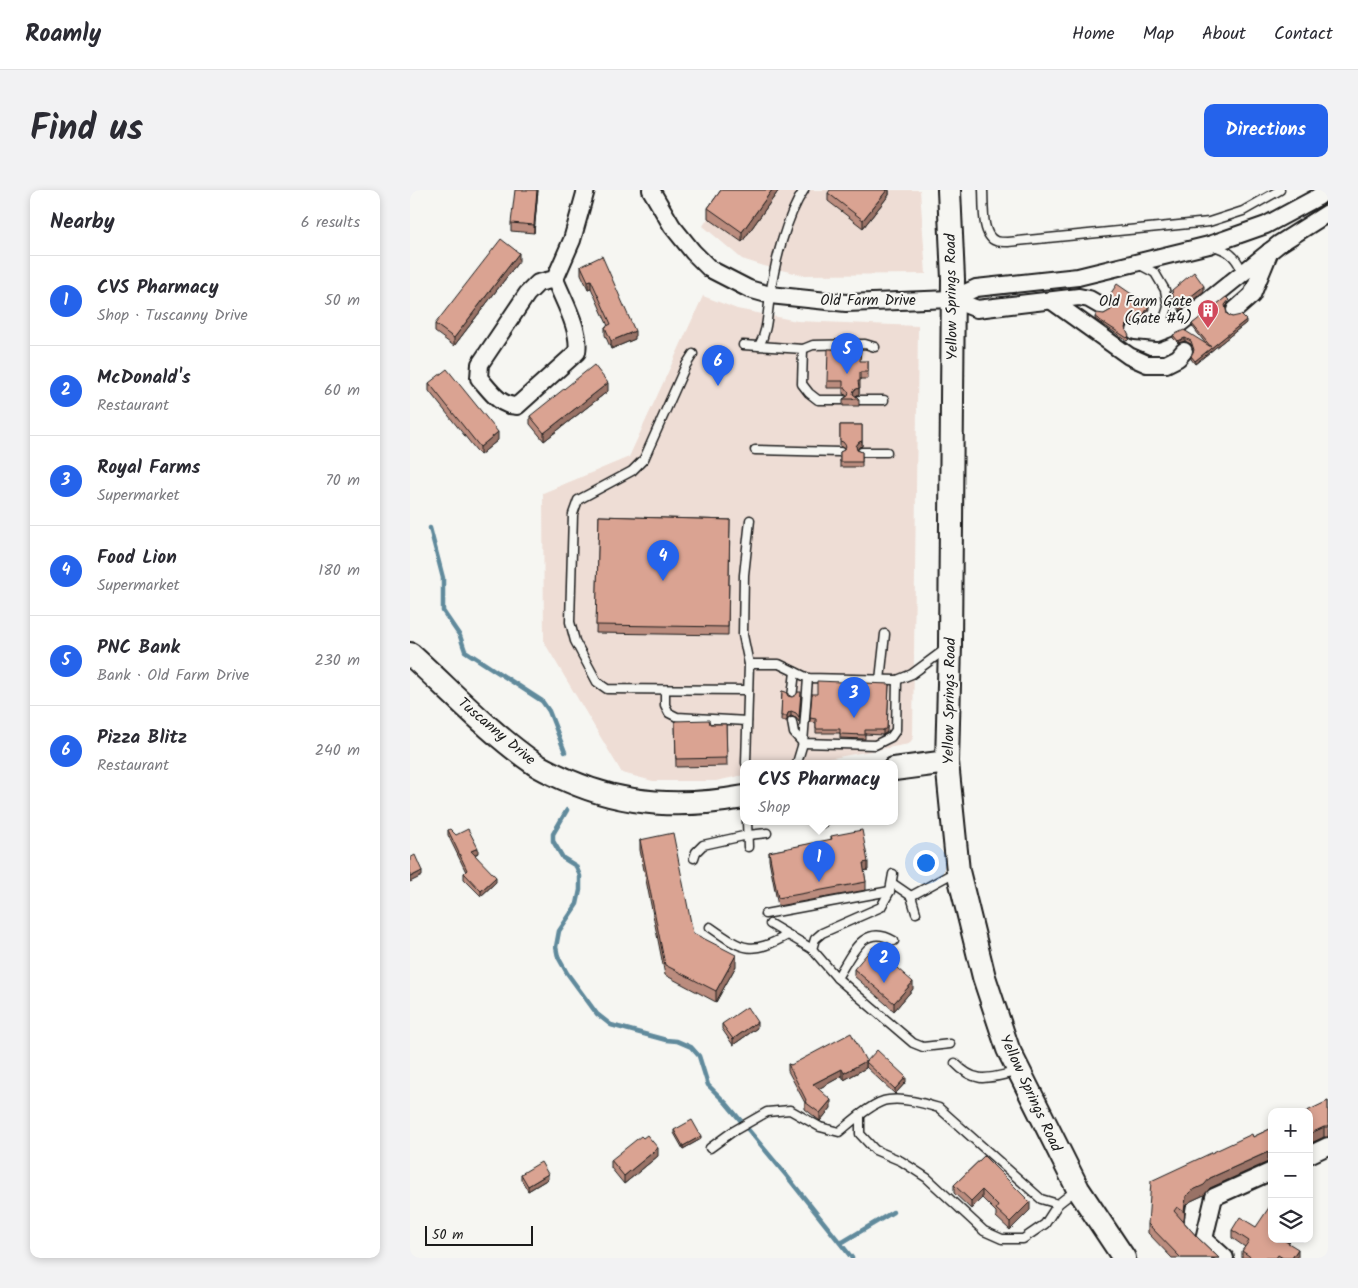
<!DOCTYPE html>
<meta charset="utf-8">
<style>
:root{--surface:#fff;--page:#f2f2f3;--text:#2b2b33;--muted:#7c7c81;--line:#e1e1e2;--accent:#2563eb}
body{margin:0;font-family:Kalam,sans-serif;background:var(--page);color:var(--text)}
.controls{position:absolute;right:15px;bottom:15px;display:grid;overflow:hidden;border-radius:10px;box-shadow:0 2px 8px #0003}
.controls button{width:45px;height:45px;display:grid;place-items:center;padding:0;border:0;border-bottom:1px solid var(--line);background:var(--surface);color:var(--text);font:25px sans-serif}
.scale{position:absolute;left:15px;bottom:12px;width:108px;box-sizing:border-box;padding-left:5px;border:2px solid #1c1c1c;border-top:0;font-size:14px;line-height:18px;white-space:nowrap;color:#1c1c1c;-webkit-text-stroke:4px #f6f6f2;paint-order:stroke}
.you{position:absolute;left:515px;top:672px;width:18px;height:18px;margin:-12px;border:4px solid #fff;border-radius:50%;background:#1a73e8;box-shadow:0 0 0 8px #1a73e833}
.badge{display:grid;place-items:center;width:32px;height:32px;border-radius:50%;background:var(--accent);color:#fff;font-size:16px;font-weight:700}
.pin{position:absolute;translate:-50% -41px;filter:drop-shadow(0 1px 2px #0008)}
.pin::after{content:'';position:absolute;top:26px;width:18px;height:15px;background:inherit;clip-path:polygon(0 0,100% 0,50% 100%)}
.popup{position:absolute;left:330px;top:570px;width:158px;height:65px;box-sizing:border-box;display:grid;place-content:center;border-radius:10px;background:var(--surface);filter:drop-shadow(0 1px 4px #0005);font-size:16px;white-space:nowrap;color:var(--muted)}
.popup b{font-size:19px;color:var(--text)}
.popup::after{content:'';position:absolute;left:50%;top:100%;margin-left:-10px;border:10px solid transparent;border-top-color:var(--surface)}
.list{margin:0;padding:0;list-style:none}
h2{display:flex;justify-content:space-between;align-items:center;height:65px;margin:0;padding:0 20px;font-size:21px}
h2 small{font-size:16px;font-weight:400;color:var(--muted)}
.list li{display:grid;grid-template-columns:32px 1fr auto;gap:15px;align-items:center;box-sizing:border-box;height:90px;padding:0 20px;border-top:1px solid var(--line)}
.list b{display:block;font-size:19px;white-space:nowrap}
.list p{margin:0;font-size:16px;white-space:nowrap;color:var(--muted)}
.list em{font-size:16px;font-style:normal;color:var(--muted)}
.icon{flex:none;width:28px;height:28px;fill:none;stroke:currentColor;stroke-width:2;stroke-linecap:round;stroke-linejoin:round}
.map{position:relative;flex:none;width:918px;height:1068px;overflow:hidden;border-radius:10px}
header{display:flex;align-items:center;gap:30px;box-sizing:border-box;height:70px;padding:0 25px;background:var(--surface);border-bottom:1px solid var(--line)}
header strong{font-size:24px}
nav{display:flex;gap:28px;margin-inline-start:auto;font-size:18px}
.intro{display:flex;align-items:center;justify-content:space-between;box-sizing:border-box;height:120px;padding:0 30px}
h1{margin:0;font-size:35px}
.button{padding:12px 22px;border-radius:10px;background:var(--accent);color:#fff;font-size:18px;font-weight:700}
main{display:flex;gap:30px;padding:0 30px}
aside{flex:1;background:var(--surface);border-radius:10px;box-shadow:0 2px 8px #0003}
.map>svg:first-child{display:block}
.built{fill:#eeddd5}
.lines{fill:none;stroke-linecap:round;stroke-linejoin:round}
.stream{stroke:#618a9c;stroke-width:4.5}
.lane-casing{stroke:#1c1c1c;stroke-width:11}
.street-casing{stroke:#1c1c1c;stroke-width:20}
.secondary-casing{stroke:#1c1c1c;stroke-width:26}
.lane{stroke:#f6f6f2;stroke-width:8}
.street{stroke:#f6f6f2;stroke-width:16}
.secondary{stroke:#f6f6f2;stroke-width:22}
.wall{fill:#bb8c7e;stroke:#1c1c1c}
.shaded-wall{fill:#997266;stroke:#1c1c1c}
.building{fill:#daa392;stroke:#1c1c1c}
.labels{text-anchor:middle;stroke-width:4;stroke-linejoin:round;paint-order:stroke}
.street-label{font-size:15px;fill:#1c1c1c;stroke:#f6f6f2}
.poi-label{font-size:15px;fill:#1c1c1c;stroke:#f6f6f2;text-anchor:end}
</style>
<header>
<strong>Roamly</strong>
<nav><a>Home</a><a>Map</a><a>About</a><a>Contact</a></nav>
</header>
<div class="intro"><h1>Find us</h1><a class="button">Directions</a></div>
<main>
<aside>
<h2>Nearby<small>6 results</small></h2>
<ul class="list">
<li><span class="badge">1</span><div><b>CVS Pharmacy</b><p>Shop · Tuscanny Drive</p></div><em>50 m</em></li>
<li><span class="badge">2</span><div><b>McDonald's</b><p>Restaurant</p></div><em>60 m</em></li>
<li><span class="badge">3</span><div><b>Royal Farms</b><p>Supermarket</p></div><em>70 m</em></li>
<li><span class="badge">4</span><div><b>Food Lion</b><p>Supermarket</p></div><em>180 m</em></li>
<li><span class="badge">5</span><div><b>PNC Bank</b><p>Bank · Old Farm Drive</p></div><em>230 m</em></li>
<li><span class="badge">6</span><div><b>Pizza Blitz</b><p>Restaurant</p></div><em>240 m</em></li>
</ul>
</aside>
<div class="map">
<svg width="918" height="1068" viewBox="0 0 918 1068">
<rect width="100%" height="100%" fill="#f6f6f2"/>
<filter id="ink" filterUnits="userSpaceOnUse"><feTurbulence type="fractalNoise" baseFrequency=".02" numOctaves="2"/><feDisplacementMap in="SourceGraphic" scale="10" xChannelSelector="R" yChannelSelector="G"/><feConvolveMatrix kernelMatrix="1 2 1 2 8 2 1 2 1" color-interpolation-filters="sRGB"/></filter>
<g filter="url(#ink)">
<g class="built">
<polygon points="316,0 510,0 516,84 393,85 354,76 332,69 293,36"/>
<polygon points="293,106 327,119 387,131 508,136 503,548 499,554 395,573 334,573 334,585 306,591 243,591 212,583 134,452 133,303 219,267"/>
</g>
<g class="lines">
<g class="stream">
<polyline points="20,338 33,388 33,421 50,446 55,461 132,511 139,521 155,562"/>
<polyline points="157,620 143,644 143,651 153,668 166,676 170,686 170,700 167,714 149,741 146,757 148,767 157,783 187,824 201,835 256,850 267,851 281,857 289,866 298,895 316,913 376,985 442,1068"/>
<polyline points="431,1053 483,1022"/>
</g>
<g class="lane-casing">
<g id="lane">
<path d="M573,0C574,14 571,46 586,51C590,52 595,52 598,52L799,32L833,21L870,0"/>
<path d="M803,56C817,60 825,65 831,79L830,84"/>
<polyline points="728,74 745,83 755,100 758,117 753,132 745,137"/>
<polyline points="333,155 393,159 403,155 455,154 465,157"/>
<path d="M349,156C358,140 357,124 360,107C364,75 376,27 394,0"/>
<polyline points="393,159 392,194 399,203 408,210 433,210"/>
<polyline points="283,164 276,175 234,269 222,281 168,310 163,324 160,432 165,451 187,492 197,499 338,500"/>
<polyline points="449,210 474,210"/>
<polyline points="345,260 430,262"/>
<polyline points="452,262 477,262"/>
<polyline points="339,474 369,474 398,488 487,490 502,484 537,458"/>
<polyline points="470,490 475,444"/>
<polyline points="255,500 255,515 259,523 267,527 337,531"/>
<polyline points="382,507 385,482"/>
<polyline points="382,532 384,543 393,553 465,555 481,547 486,540 487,490"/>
<polyline points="336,573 339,474 333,445 334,385 340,330"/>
<polyline points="387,573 393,553 398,488"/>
<polyline points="337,631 338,657"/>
<polyline points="413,631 413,633"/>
<polyline points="284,668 286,662 293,655 338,645 357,643"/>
<polyline points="482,693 501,706"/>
<polyline points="506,723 501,706 545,682"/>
<polyline points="355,724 480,701"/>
<polyline points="360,734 402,759 427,788"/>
<path d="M300,737C334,761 341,765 378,745"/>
<path d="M484,751C453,732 441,766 427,788L503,853L513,857L540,854"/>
<polyline points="402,759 405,749 412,743 471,717 480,701 483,684"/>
<path d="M545,873C566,895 579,888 606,882"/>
<polyline points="450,925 450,944 465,960 491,971 517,988 574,1041 592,1049 613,1049 635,1034 648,1014 666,1000"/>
<path d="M300,958L322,942L357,922L380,920L410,937L429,942C440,933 464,911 478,910C496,908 512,913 529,918L631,1009L648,1014"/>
</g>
</g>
<g class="street-casing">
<g id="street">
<polyline points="241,0 262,36 283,62 300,79 339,99 360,105 436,113 542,109 566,98 668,87 799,55 856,35 908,7 916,0"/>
<path d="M145,89L128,93L117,104L70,174L69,188C80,200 89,216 107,216L167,162C171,140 153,110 145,89L162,50L176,0"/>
<polyline points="542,109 567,119 669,107 679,109 693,117"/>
<polyline points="642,111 719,166 737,174 756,174 768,168 774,161"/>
<polyline points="825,120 842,105 860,61"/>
<polyline points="725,141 747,143 768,135 869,54 918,23"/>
<polyline points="899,965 918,956"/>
<polyline points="815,1068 794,1049 804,1007 862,981"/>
</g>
</g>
<g class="secondary-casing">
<g id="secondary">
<polyline points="539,0 543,89 540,455 537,572 548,681 574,787 598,859 668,999 714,1068"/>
<path d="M0,464C41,501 80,543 125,574C136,581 148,586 159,591C216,616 273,618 334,607"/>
<polyline points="484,579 537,572"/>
</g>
</g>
<use href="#lane" class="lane"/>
<use href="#street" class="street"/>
<use href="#secondary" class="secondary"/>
</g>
<g class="wall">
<polygon points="128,0 124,43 101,41 101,33"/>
<polygon points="311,0 369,0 332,52 298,28 298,18"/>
<polygon points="479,0 479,5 453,38 418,11 418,3"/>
<polygon points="109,71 44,156 25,142 25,134"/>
<polygon points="171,76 225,149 201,159 195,145 195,137 198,136 181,98 178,99 171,84"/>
<polygon points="762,100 794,101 770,121 763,111"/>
<polygon points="699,106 739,119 731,131 721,132 717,136 716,139 719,149 717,151 685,129 685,127 694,124 701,120 702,116 699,109"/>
<polygon points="819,112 816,117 817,124 822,127 836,133 785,174 781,169 781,166 783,161 781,154 775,151 768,153 763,148 763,145 796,154 782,136 782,134"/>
<polygon points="458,171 458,189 450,189 450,198 449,198 449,204 446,206 449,209 449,216 433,216 433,209 437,207 436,205 433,204 433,198 417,198 417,191"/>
<polygon points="19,193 88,250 70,265 19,201"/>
<polygon points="198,201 134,251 120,234 120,226"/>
<polygon points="430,235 452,235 452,256 449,257 447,260 452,262 452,277 430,277 430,262 435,260 433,258 430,256"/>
<polygon points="189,326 320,330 318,445 186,443"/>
<polygon points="372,501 382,507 391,507 389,532 386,528 381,526 378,528 377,531 371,531"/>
<polygon points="402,504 477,542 473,545 455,544 455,549 430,548 430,543 406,543 406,533 400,532"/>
<polygon points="265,531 300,534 316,534 317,576 266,577"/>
<polygon points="38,640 46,645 68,663 65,665 86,692 71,706 54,689 54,683 56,682 38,645"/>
<polygon points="421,646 458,680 454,681 456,692 456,700 368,716 359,670 359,662 421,650"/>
<polygon points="230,650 283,743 326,776 306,812 255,785 230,660"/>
<polygon points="444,779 503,799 484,821 444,786"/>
<polygon points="312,834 347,838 323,855 312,839"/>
<polygon points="456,872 496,892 485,904 456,877"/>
<polygon points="378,874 381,875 456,878 434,890 432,886 408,899 421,918 410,931 395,919 395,913 378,881"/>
<polygon points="918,911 918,947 914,947 899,954 899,922"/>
<polygon points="862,938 862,971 858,972 800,998 794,1005 781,1011 776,1016 774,1032 787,1047 809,1068 762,1068 738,1043 738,1034 843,947"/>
<polygon points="264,940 291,949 273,959 264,943"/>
<polygon points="248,966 214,994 201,978 201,970"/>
<polygon points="574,966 620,1020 600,1040 586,1027 586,1022 572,1008 561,1019 544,1003 544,995"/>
<polygon points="111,984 138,989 118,1001 111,989"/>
<polygon points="846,1037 879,1053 888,1067 887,1068 832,1068 832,1061 835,1057 822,1048 822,1040"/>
</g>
<g class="shaded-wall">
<polygon points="127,0 128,0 124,43 124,35"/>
<polygon points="362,0 369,0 332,52 332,42"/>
<polygon points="477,0 479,0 479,5 453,38 453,30"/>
<polygon points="109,63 109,71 44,156 44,148"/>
<polygon points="181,90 181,98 178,99 178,91"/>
<polygon points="794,96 794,101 770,121 770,115"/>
<polygon points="739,116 739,119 731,131 731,129"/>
<polygon points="721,129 721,132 717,136 715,141 717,133"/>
<polygon points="836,130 836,133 785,174 785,171"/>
<polygon points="225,141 225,149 201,159 201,151"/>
<polygon points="775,148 775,151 768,153 768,151"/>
<polygon points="198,193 198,201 134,251 134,243"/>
<polygon points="449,198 449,204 444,207 443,210 443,204 444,200"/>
<polygon points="88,242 88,250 70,265 70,257"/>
<polygon points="452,251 452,256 449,257 446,262 446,256 449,252"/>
<polygon points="479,494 477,542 473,545 473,540"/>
<polygon points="381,521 381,526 378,528 377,531 377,526 378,523"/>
<polygon points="68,658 68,663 61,666 61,661"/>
<polygon points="458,672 458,680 453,681 453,673"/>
<polygon points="12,681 12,686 0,692 0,687"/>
<polygon points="86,687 86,692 71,706 71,701"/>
<polygon points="326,765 326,776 306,812 306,801"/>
<polygon points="503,792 503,799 484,821 484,813"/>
<polygon points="347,832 347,838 323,855 323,849"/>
<polygon points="456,871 456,878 434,890 434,883"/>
<polygon points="432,879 432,886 403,902 403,894"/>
<polygon points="496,887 496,892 485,904 485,899"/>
<polygon points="421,910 421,918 410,931 410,923"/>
<polygon points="914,937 914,947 899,954 899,944"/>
<polygon points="291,946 291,949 273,959 273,956"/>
<polygon points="248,958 248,966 214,994 214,986"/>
<polygon points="858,962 858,972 800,998 794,1005 781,1011 776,1016 774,1032 776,1006 781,1001 800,988"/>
<polygon points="138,984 138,989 118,1001 118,996"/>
<polygon points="572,1000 572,1008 561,1019 561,1011"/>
<polygon points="620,1012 620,1020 600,1040 600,1032"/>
<polygon points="876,1049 881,1049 875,1059 875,1051"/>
<polygon points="888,1059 888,1067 887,1068 882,1068"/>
</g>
<g class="building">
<polygon points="105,0 127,0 124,35 101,33"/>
<polygon points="311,0 362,0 332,42 298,18"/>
<polygon points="420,0 477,0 453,30 418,3"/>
<polygon points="91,49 109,63 44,148 25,134"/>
<polygon points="192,66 225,141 201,151 195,137 201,134 181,90 178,91 171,76"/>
<polygon points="784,82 794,96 770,115 763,106 762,100"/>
<polygon points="707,94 739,116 731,129 721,129 717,133 715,138 719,146 717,148 685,127 687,123 694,124 701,120 703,114 699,106"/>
<polygon points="816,107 819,110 815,115 817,124 822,127 831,125 836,130 785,171 781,166 784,160 781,151 775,148 768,151 763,145 774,140 801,157 782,134"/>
<polygon points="418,159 451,160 450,171 458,171 458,182 450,182 450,191 448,191 449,198 444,200 443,204 449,209 433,209 438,206 439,203 436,199 433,197 433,191 417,191"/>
<polygon points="184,175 198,193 134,243 120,226"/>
<polygon points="37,179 88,242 70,257 19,193"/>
<polygon points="430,235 452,235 452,251 449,252 446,256 447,260 452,262 452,272 430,272 430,262 434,260 436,256 433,252 430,251"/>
<polygon points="189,326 320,330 318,437 186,435"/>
<polygon points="407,491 479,494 477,538 473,540 455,540 455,545 430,544 430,539 406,539 406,529 400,528 402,504 407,504"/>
<polygon points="372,501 376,502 378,506 382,507 386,505 388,502 391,502 389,527 386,523 381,521 378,523 377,526 371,526"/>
<polygon points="299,530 300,534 316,534 317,568 266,569 265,531"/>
<polygon points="40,639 46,645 58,639 68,658 61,661 86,687 71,701 54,683 57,680 38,640"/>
<polygon points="452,640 458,672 453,673 456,692 368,708 359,662 422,649 421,646"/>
<polygon points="263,643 283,743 326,765 306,801 255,775 230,650"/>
<polygon points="5,665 12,681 0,687 0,668"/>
<polygon points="463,757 503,792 484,813 444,779"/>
<polygon points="337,817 347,832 323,849 312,834"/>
<polygon points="441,843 456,871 434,883 432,879 403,894 421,910 410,923 395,912 396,910 378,874 381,875"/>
<polygon points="467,860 496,887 485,899 456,872"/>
<polygon points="918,911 918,937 914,937 899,944 899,922 895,922"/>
<polygon points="282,930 291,946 273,956 264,940"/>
<polygon points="862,938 862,962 858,962 800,988 794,995 781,1001 776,1006 774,1022 767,1017 764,1021 787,1047 809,1068 771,1068 738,1034 741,991 842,944 843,947"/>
<polygon points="237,945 248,958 214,986 201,970 231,946 233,948"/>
<polygon points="574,966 620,1012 600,1032 586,1019 588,1016 572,1000 561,1011 544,995"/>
<polygon points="131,972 138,984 118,996 111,984"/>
<polygon points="862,1013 862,1049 876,1049 875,1051 888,1059 882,1068 873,1068 868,1065 866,1068 842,1068 832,1061 839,1051 822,1040 830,1027 846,1037"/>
</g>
</g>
<defs>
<g id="building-pin" transform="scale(1.125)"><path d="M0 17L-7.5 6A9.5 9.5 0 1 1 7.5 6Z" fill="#d1495b" stroke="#f6f6f2"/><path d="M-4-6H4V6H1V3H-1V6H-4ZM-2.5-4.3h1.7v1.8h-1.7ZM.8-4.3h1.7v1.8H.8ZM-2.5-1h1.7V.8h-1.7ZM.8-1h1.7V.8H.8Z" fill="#fff"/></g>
</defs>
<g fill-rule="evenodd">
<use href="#building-pin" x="798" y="120"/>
</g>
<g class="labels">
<g class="street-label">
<text transform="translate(541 107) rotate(-91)" y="5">Yellow Springs Road</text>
<text x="458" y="115">Old Farm Drive</text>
<text transform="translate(539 511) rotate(-89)" y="5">Yellow Springs Road</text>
<text transform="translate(87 541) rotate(40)" y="5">Tuscanny Drive</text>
<text transform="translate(621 903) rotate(65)" y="5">Yellow Springs Road</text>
</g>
<g class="poi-label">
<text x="782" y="116">Old Farm Gate<tspan x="782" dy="17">(Gate #4)</tspan></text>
</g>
</g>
</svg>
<div class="controls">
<button>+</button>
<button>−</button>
<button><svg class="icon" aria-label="layers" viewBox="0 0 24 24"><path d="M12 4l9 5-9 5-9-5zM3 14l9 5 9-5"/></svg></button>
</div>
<div class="scale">50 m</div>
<div class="you"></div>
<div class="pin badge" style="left:409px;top:692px">1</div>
<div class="popup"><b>CVS Pharmacy</b>Shop</div>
<div class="pin badge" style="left:474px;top:793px">2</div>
<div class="pin badge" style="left:444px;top:528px">3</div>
<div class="pin badge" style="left:253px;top:391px">4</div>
<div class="pin badge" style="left:437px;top:184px">5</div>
<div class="pin badge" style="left:308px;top:196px">6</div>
</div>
</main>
